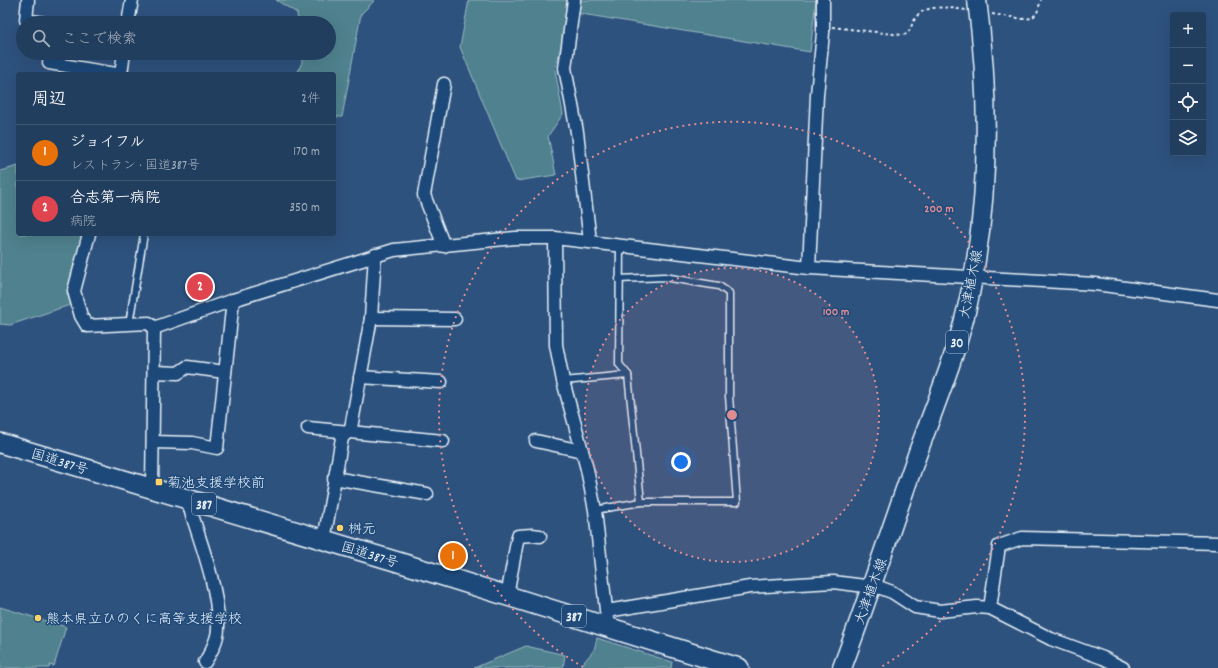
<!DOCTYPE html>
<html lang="ja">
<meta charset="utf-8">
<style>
:root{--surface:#223e5e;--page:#2e4967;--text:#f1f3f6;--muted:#a2aebc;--line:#3f5773;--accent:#ffd166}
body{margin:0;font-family:Dekko,"Klee One",sans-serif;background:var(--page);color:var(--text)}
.controls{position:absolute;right:12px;top:12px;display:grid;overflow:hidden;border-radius:4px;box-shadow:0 4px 16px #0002}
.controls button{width:36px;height:36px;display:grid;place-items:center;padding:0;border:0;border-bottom:1px solid var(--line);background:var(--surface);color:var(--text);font:20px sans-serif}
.you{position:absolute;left:681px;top:462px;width:14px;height:14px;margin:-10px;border:3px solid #fff;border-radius:50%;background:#1a73e8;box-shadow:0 0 0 6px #1a73e833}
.badge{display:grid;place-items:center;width:26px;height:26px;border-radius:50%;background:var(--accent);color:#fff;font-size:13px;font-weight:700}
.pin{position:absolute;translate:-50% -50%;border:2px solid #fff;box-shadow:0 1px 4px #0006}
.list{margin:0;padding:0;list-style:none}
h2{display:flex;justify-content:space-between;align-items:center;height:52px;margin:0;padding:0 16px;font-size:17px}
h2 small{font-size:13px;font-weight:400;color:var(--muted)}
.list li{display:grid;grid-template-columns:26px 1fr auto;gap:12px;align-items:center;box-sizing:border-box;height:56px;padding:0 16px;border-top:1px solid var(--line)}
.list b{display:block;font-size:15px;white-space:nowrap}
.list p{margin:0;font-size:13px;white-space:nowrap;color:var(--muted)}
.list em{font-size:13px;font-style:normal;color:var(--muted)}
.icon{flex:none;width:22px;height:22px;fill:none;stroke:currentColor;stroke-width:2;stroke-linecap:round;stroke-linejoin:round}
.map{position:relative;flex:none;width:1218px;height:668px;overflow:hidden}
.search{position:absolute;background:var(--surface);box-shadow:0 4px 16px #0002;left:16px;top:16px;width:320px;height:44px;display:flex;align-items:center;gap:10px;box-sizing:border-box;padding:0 14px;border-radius:22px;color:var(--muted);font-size:15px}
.panel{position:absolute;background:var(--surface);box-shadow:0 4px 16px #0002;left:16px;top:72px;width:320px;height:164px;border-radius:4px}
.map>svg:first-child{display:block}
.green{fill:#4f828e;stroke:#9cbac3}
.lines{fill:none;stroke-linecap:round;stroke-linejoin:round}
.service-casing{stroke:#e8f1f8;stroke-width:9}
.minor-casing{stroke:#e8f1f8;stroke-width:15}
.primary-casing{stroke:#e8f1f8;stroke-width:21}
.trunk-casing{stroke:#e8f1f8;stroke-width:22}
.path{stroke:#e8f1f8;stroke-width:2;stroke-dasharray:3 3;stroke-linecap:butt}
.service{stroke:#1f4a7a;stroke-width:6}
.minor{stroke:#1f4a7a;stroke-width:12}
.primary{stroke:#1f4a7a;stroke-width:18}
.trunk{stroke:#1f4a7a;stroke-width:19}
.ring{fill:none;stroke:#df8c90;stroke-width:2;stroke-dasharray:2 4}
.poi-dot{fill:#ffd166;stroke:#1f4a7a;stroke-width:1.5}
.labels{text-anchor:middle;stroke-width:3;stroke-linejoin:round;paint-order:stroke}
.shield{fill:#1f4a7a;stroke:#acbfd2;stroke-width:1}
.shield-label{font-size:13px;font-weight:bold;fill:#e8f1f8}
.street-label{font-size:14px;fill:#e8f1f8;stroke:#1f4a7a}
.poi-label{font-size:14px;fill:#e8f1f8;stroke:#1f4a7a;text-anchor:start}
.centre{fill:#df8c90;stroke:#1f4a7a;stroke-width:2}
.ring-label{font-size:12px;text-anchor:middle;font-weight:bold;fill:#df8c90;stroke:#1f4a7a;stroke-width:3;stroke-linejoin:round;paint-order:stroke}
</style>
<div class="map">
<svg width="1218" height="668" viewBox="0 0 1218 668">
<rect width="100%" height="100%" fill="#2e527e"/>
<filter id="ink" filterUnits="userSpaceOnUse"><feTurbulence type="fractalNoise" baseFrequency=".025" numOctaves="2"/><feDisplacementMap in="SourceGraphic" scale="8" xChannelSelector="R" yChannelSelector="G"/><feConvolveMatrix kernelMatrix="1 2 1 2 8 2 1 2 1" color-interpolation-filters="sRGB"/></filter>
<g filter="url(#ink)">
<g class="green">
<polygon points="276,0 375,0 361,14 342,117 334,117 334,74 297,74 302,62 301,53 329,53 329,23 298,23 297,13"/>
<polygon points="469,0 816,0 810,52 570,12 555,70 563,114 548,136 556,175 516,181 460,47"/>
<polygon points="18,166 18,234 82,234 73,304 10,325 0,324 0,171"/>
<polygon points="0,607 66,627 54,666 50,665 49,668 0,668"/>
<polygon points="597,638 672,662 671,668 579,668 594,650"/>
<polygon points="526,646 565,655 563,668 474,668"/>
</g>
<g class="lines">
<g class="service-casing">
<g id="service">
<polyline points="620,245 619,364 628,375 641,502"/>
<polyline points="129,324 144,234"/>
<polyline points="563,381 628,375"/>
<polyline points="595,510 641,502 737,502 729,396 729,293 719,286 664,277 619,279"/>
</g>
</g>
<g class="minor-casing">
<g id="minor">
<polyline points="28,0 26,20 43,23"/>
<polyline points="574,0 565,68 577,132 590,241"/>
<polyline points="128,23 132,0"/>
<polyline points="51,53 49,63 116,74"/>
<polyline points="121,74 124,53"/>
<polyline points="89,234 74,291 81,316 87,326 149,323 154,328"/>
<polyline points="555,238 556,345 563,381 587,469 595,510 607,619"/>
<polyline points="444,246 424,195 444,84"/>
<polyline points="809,268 817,95 823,33 823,0"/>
<polyline points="371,318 455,319"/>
<polyline points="154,328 233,300 394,250 515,238 555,238 809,268 1095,284 1218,300"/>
<polyline points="154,372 178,373 187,367 225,372"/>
<polyline points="360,377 441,382"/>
<polyline points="308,428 443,441"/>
<polyline points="536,441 582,451"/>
<polyline points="153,442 192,443 217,448 233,300"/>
<polyline points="334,478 427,494"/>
<polyline points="152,488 154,328"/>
<path d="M187,499C199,539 219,587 218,628C218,640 211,652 205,662"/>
<polyline points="324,540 342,438 351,428 371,318 375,255"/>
<polyline points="507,596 518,536 532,535 540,536"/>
<polyline points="990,608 999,546 1022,538 1218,543"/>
<polyline points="607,611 750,587 833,582 881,588 892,592 915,607 940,611 977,607 990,608 1051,639 1103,658 1123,668"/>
</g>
</g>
<g class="primary-casing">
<path id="primary" d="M842,668C868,598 892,526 917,455C936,402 959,349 970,294C990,195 990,99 977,0"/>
</g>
<g class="trunk-casing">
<polyline id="trunk" points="0,443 408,565 739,668"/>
</g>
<g class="path">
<polyline points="992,14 1023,19 1032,18 1037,13 1041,0"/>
<path d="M832,27L902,35L907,34C911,29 912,23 916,17C927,3 950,8 966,10"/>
</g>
<use href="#service" class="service"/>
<use href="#minor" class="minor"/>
<use href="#primary" class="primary"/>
<use href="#trunk" class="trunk"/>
</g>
</g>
<circle cx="732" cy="415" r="147" fill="#df8c90" fill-opacity=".12"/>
<g class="ring">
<circle cx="732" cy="415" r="147"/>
<path d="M583 667A293 293 0 1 1 881 667"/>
</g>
<g class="poi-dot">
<rect x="155" y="478" width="8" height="8" rx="2"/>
<circle cx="340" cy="528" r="4"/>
<circle cx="38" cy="618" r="4"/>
</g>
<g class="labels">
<g class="shield">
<rect x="946" y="331" width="22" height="22" rx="3"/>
<rect x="192" y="493" width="24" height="22" rx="3"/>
<rect x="562" y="605" width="24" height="22" rx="3"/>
</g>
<g class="shield-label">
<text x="957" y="347">30</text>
<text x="204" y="509">387</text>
<text x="574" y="621">387</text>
</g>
<g class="street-label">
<text transform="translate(970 284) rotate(-79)" y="5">大津植木線</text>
<text transform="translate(60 461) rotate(17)" y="5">国道387号</text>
<text transform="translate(370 554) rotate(17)" y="5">国道387号</text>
<text transform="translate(870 591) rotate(-70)" y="5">大津植木線</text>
</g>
<g class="poi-label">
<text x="167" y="487">菊池支援学校前</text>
<text x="348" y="533">桝元</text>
<text x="46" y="623">熊本県立ひのくに高等支援学校</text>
</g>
</g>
<circle cx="732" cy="415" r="6" class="centre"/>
<g class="ring-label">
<text x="939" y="212">200 m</text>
<text x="836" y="315">100 m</text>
</g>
</svg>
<div class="controls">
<button>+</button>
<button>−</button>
<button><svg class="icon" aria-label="locate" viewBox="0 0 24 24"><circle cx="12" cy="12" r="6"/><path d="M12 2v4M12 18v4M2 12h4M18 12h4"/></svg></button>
<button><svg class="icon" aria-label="layers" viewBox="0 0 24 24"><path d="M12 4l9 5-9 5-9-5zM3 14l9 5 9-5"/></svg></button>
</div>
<div class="you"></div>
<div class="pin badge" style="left:453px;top:556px;background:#e8710a">1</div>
<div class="pin badge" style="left:200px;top:287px;background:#e0444e">2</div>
<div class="search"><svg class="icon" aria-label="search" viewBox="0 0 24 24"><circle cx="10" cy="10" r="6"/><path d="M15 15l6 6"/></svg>ここで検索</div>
<section class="panel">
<h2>周辺<small>2件</small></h2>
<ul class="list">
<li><span class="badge" style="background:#e8710a">1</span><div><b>ジョイフル</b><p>レストラン · 国道387号</p></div><em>170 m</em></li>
<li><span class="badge" style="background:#e0444e">2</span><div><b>合志第一病院</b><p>病院</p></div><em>350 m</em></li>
</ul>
</section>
</div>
